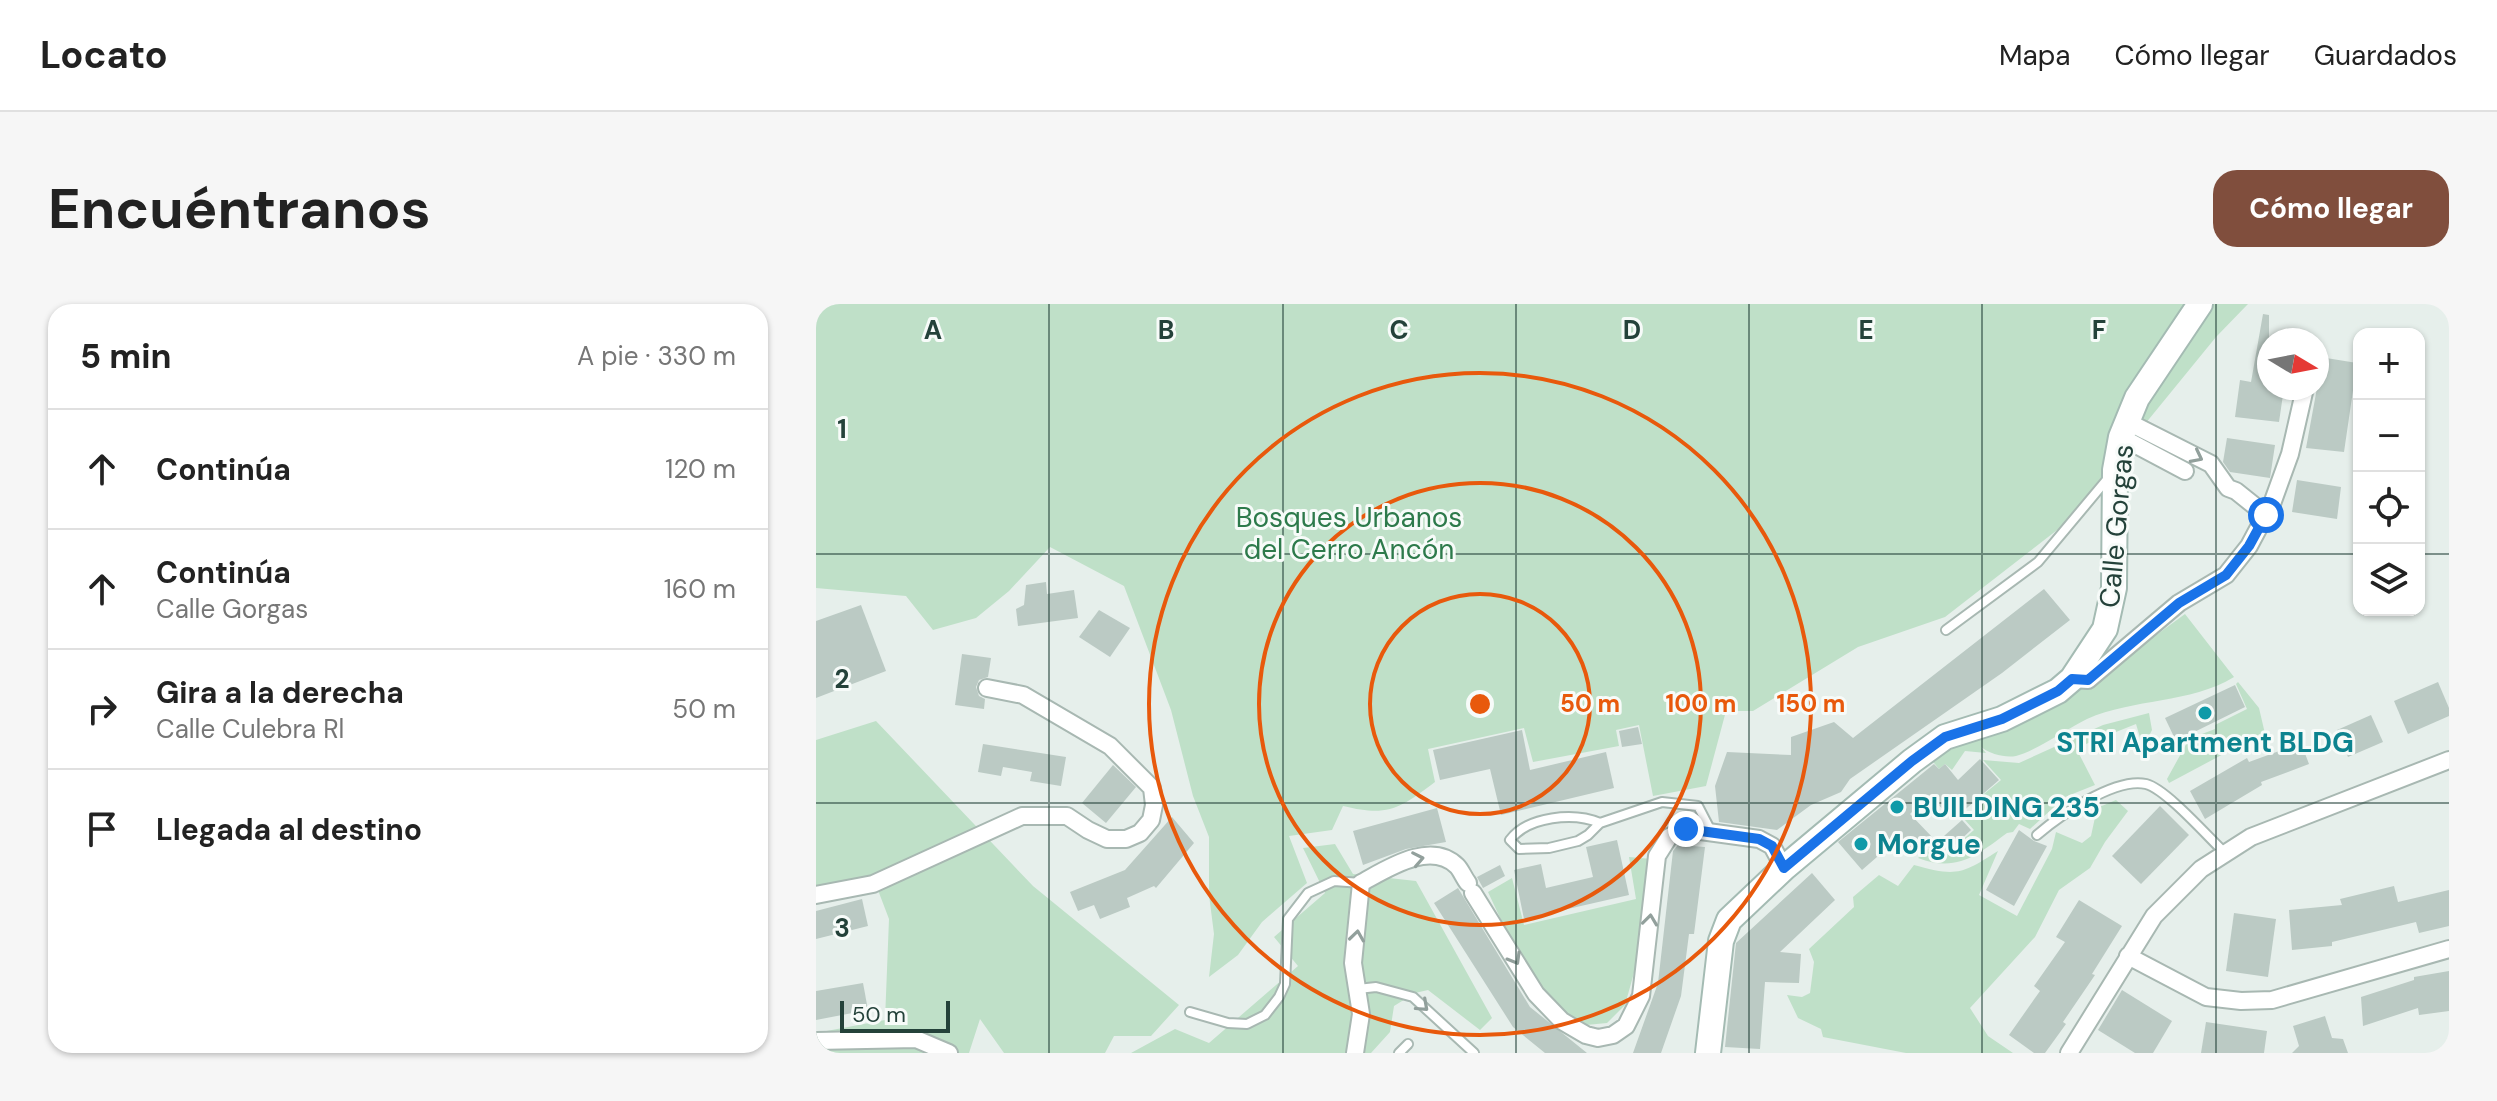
<!DOCTYPE html>
<html lang="es">
<meta charset="utf-8">
<style>
:root{--surface:#fff;--page:#f6f6f6;--text:#222;--muted:#767676;--line:#e0e0e0;--accent:#804e3d}
body{margin:0;font-family:"DM Sans",sans-serif;background:var(--page);color:var(--text)}
.controls{position:absolute;right:24px;top:24px;display:grid;overflow:hidden;border-radius:16px;box-shadow:0 2px 6px #0004}
.controls button{width:72px;height:72px;display:grid;place-items:center;padding:0;border:0;border-bottom:2px solid var(--line);background:var(--surface);color:var(--text);font:40px sans-serif}
.compass{position:absolute;left:1441px;top:24px;width:72px;height:72px;border-radius:50%;background:var(--surface);box-shadow:0 2px 6px #0004;rotate:100deg}
.scale{position:absolute;left:24px;bottom:20px;width:110px;box-sizing:border-box;padding-left:8px;border:4px solid #24423a;border-top:0;font-size:22px;line-height:28px;white-space:nowrap;color:#24423a;-webkit-text-stroke:6px #f7fbf9;paint-order:stroke}
.stop{position:absolute;width:24px;height:24px;margin:-18px;border:6px solid #1a73e8;border-radius:50%;background:#fff}
.stop.end{background:#1a73e8;border-color:#fff;box-shadow:0 2px 8px #0008}
.list{margin:0;padding:0;list-style:none}
h2{display:flex;justify-content:space-between;align-items:center;height:104px;margin:0;padding:0 32px;font-size:34px}
h2 small{font-size:26px;font-weight:400;color:var(--muted)}
.list li{display:grid;grid-template-columns:52px 1fr auto;gap:24px;align-items:center;box-sizing:border-box;height:120px;padding:0 32px;border-top:2px solid var(--line)}
.list b{display:block;font-size:30px;white-space:nowrap}
.list p{margin:0;font-size:26px;white-space:nowrap;color:var(--muted)}
.list em{font-size:26px;font-style:normal;color:var(--muted)}
.icon{flex:none;width:44px;height:44px;fill:none;stroke:currentColor;stroke-width:2;stroke-linecap:round;stroke-linejoin:round}
.map{position:relative;flex:none;width:1633px;height:749px;overflow:hidden;border-radius:24px}
header{display:flex;align-items:center;gap:48px;box-sizing:border-box;height:112px;padding:0 40px;background:var(--surface);border-bottom:2px solid var(--line)}
header strong{font-size:38px}
nav{display:flex;gap:44px;margin-inline-start:auto;font-size:28px}
.intro{display:flex;align-items:center;justify-content:space-between;box-sizing:border-box;height:192px;padding:0 48px}
h1{margin:0;font-size:56px}
.button{padding:20px 36px;border-radius:24px;background:var(--accent);color:#fff;font-size:28px;font-weight:700}
main{display:flex;gap:48px;padding:0 48px}
aside{flex:1;background:var(--surface);border-radius:24px;box-shadow:0 2px 6px #0004}
.map>svg:first-child{display:block}
.green{fill:#bfe0c8}
.building{fill:#bbcac4}
.lines{fill:none;stroke-linecap:round;stroke-linejoin:round}
.lane-casing{stroke:#a8b8b2;stroke-width:12}
.street-casing{stroke:#a8b8b2;stroke-width:20}
.secondary-casing{stroke:#a4bbb3;stroke-width:28}
.lane{stroke:#fff;stroke-width:8}
.street{stroke:#fff;stroke-width:16}
.secondary{stroke:#fff;stroke-width:24}
.oneway{stroke:#92a09c}
.route{stroke:#1a73e8;stroke-width:10}
.grid{fill:none;stroke:#24423a;stroke-width:2;stroke-opacity:0.55}
.ring{fill:none;stroke:#e8590c;stroke-width:4}
.culture-dot{fill:#0f9aa8;stroke:#f7fbf9;stroke-width:3}
.labels{text-anchor:middle;stroke-width:6;stroke-linejoin:round;paint-order:stroke}
.park-label{font-size:28px;fill:#2d7a4b;stroke:#f7fbf9}
.street-label{font-size:28px;fill:#24423a;stroke:#f7fbf9}
.culture-label{font-size:28px;font-weight:bold;fill:#0d838f;stroke:#f7fbf9;text-anchor:start}
.grid-label{font-size:26px;text-anchor:middle;font-weight:bold;fill:#24423a;stroke:#f7fbf9;stroke-width:6;stroke-linejoin:round;paint-order:stroke}
.centre{fill:#e8590c;stroke:#f7fbf9;stroke-width:4}
.ring-label{font-size:24px;text-anchor:middle;font-weight:bold;fill:#e8590c;stroke:#f7fbf9;stroke-width:6;stroke-linejoin:round;paint-order:stroke}
</style>
<header>
<strong>Locato</strong>
<nav><a>Mapa</a><a>Cómo llegar</a><a>Guardados</a></nav>
</header>
<div class="intro"><h1>Encuéntranos</h1><a class="button">Cómo llegar</a></div>
<main>
<aside>
<h2>5 min<small>A pie · 330 m</small></h2>
<ul class="list">
<li><svg class="icon" aria-label="ahead" viewBox="0 0 24 24"><path d="M12 20V5M6 11l6-6 6 6"/></svg><div><b>Continúa</b></div><em>120 m</em></li>
<li><svg class="icon" aria-label="ahead" viewBox="0 0 24 24"><path d="M12 20V5M6 11l6-6 6 6"/></svg><div><b>Continúa</b><p>Calle Gorgas</p></div><em>160 m</em></li>
<li><svg class="icon" aria-label="right" viewBox="0 0 24 24"><path d="M7 20v-9h11M14 6l5 5-5 5"/></svg><div><b>Gira a la derecha</b><p>Calle Culebra Rl</p></div><em>50 m</em></li>
<li><svg class="icon" aria-label="arrive" viewBox="0 0 24 24"><path d="M6 21V4h12l-3 4 3 4H6"/></svg><div><b>Llegada al destino</b></div></li>
</ul>
</aside>
<div class="map">
<svg width="1633" height="749" viewBox="0 0 1633 749">
<rect width="100%" height="100%" fill="#e6efeb"/>
<g class="green">
<path d="M0,0H1432L1400,33L1245,223L1129,313L1042,343L937,407H910L890,482L837,492L823,421L800,426L803,442L717,458L708,424L612,445L619,478C583,505 572,513 527,502L516,526L473,532L491,579L446,618L422,651L393,673L398,630L393,591V533L377,492L355,406L308,282L234,243L193,287L160,314L117,326L90,292L0,284Z"/>
<path d="M1369,310L1418,373C1374,400 1318,394 1271,415C1252,424 1218,448 1200,452C1189,454 1174,450 1165,443L1170,449L1149,447L1136,466L1129,460L1123,465L1114,454L1154,433L1214,416L1258,387L1272,381Z"/>
<polygon points="1422,378 1443,404 1450,434 1428,439 1353,479 1351,475 1373,435 1399,425 1399,421 1431,405 1420,380"/>
<path d="M1333,409L1336,426L1329,440H1326L1320,420L1260,444L1279,481L1249,493L1214,525L1203,520L1197,528L1191,529C1161,551 1141,569 1102,554L1112,545L1119,547L1130,538L1137,544L1158,526L1148,515L1163,501V494L1185,476L1167,456L1203,459L1287,421Z"/>
<polygon points="60,417 217,582 363,701 335,732 298,732 289,749 188,749 164,715 153,749 0,749 0,729 69,716 73,615 57,573 0,585 0,436"/>
<path d="M1300,496L1312,507L1289,538L1274,564L1243,586L1219,633L1154,704L1172,732L1197,749H1090L1007,733L1005,725L982,714L971,691L986,693L994,689L998,658L993,645L1038,603L1037,593L1063,571L1082,582L1098,561C1141,573 1146,570 1182,547L1163,591L1201,612L1236,545L1240,528L1266,539L1275,532L1281,504Z"/>
<polygon points="519,540 537,570 600,577 676,714 664,726 612,686 599,689 578,702 574,728 555,749 315,749 359,725 393,739 482,662 458,633 509,589 487,544"/>
<polygon points="813,553 836,555 823,651 809,701 791,719 770,721 755,714 734,699 713,664 706,661 672,588 696,574 708,621 820,595"/>
</g>
<g class="building">
<polygon points="1447,10 1453,11 1453,84 1468,84 1463,118 1419,113 1424,76 1435,78"/>
<polygon points="1504,53 1541,59 1528,148 1490,144 1501,84"/>
<polygon points="1411,134 1459,141 1454,174 1414,168 1407,158"/>
<polygon points="1481,176 1525,183 1521,215 1476,208"/>
<polygon points="230,278 231,290 258,286 262,314 202,322 200,305 208,301 210,281"/>
<polygon points="1228,285 1254,316 1186,369 1034,475 1025,488 995,501 961,526 903,518 899,482 911,448 975,451 975,433 1018,418 1037,434"/>
<polygon points="45,301 70,367 0,394 0,317"/>
<polygon points="283,306 314,324 294,353 263,333"/>
<polygon points="146,350 175,354 172,373 163,376 160,383 163,392 169,395 168,405 139,401"/>
<polygon points="1622,378 1633,404 1633,412 1592,430 1578,397"/>
<polygon points="1419,381 1429,403 1360,437 1349,414"/>
<polygon points="1555,411 1567,438 1532,453 1521,426"/>
<polygon points="822,423 826,440 806,443 803,427"/>
<polygon points="706,426 714,466 790,448 798,484 685,511 674,465 624,476 617,446"/>
<polygon points="1485,439 1493,460 1445,478 1446,481 1389,515 1374,487 1431,454 1433,458"/>
<polygon points="167,440 250,453 245,482 214,477 216,468 187,463 185,472 162,468"/>
<polygon points="1164,455 1183,476 1137,516 1113,491 1094,510 1117,534 1101,550 1084,533 1046,566 1022,538 1118,460 1123,465 1129,460 1142,476"/>
<polygon points="297,461 320,483 290,519 266,499"/>
<polygon points="1344,502 1373,531 1325,580 1296,552"/>
<polygon points="621,504 630,538 590,545 547,561 537,527"/>
<polygon points="356,513 378,539 340,584 338,582 311,594 314,603 284,615 278,601 262,607 254,588 309,566"/>
<polygon points="1146,516 1155,526 1138,542 1128,532"/>
<polygon points="1203,526 1218,537 1231,542 1198,602 1170,586"/>
<polygon points="801,536 813,591 708,615 698,566 725,560 730,584 777,573 770,543"/>
<polygon points="862,541 889,543 878,630 873,630 865,692 845,749 817,749 842,679 857,547"/>
<polygon points="684,561 689,572 667,584 661,573"/>
<polygon points="996,569 1019,596 964,648 985,650 983,679 949,678 944,745 909,743 920,639"/>
<polygon points="1578,582 1582,598 1633,586 1633,622 1603,629 1600,618 1516,638 1516,642 1476,646 1473,606 1526,601 1524,595"/>
<polygon points="642,584 714,703 771,749 729,749 697,723 618,599"/>
<polygon points="46,595 52,622 0,635 0,607"/>
<polygon points="1263,596 1306,622 1276,670 1279,671 1247,718 1250,720 1229,749 1218,749 1193,731 1224,687 1218,682 1249,638 1240,633"/>
<polygon points="1418,609 1460,615 1452,673 1410,667"/>
<polygon points="1633,667 1633,707 1603,711 1602,704 1547,722 1545,693 1598,676 1598,673"/>
<polygon points="47,679 52,706 0,716 0,687"/>
<polygon points="1306,686 1356,717 1337,749 1319,749 1282,726"/>
<polygon points="1509,712 1516,734 1527,735 1532,749 1476,749 1483,742 1477,722"/>
<polygon points="1390,718 1451,727 1448,749 1385,749"/>
</g>
<g class="lines">
<g class="lane-casing">
<g id="lane">
<polyline points="1130,326 1222,258 1293,173"/>
<path d="M784,519C758,508 712,512 694,536L703,545L733,544L762,537L772,531L784,519L846,498L882,502L896,529"/>
<path d="M1221,531C1243,512 1299,473 1330,480C1350,485 1392,533 1409,549"/>
<polyline points="542,685 560,683 597,693 658,749"/>
<polyline points="374,708 412,719 431,720 449,711 463,693 469,680 472,615 492,589 518,577 545,579"/>
<polyline points="583,749 592,740"/>
</g>
</g>
<g class="street-casing">
<g id="street">
<polyline points="1312,118 1395,160 1412,184 1420,187 1450,211"/>
<polyline points="1305,133 1369,167"/>
<polyline points="1256,375 1272,376 1363,299 1410,271 1433,242 1457,197 1474,150 1489,84"/>
<polyline points="657,589 720,690 746,717 770,731 782,734 797,731 810,722 825,692 841,552 853,533 870,525 943,535 956,542 968,564"/>
<polyline points="0,591 57,580 206,512 251,512 272,526 291,535 310,535 324,529 335,516 338,501 336,484 294,442 207,391 171,384"/>
<polyline points="1312,652 1390,693 1425,697 1456,696 1633,645"/>
<polyline points="0,737 100,735 133,749"/>
<path d="M539,749L545,710L537,659L545,579C571,565 614,536 641,562C645,566 648,574 652,579"/>
<polyline points="1253,749 1338,612 1385,565 1435,533 1633,456"/>
</g>
</g>
<g class="secondary-casing">
<polyline id="secondary" points="892,749 905,637 913,616 968,564 1096,457 1129,433 1186,415 1242,387 1256,375 1289,325 1298,284 1299,166 1305,133 1321,94 1384,0"/>
</g>
<use href="#lane" class="lane"/>
<use href="#street" class="street"/>
<use href="#secondary" class="secondary"/>
</g>
<defs><path id="oneway-chevron" d="M-2-3.5L2.5 0L-2 3.5" fill="none" stroke-width="1.6" stroke-linecap="round" stroke-linejoin="round" transform="scale(2)"/></defs>
<g class="oneway">
<use href="#oneway-chevron" transform="translate(1381 153) rotate(27)"/>
<use href="#oneway-chevron" transform="translate(602 555) rotate(-11)"/>
<use href="#oneway-chevron" transform="translate(834 616) rotate(-83)"/>
<use href="#oneway-chevron" transform="translate(541 632) rotate(-82)"/>
<use href="#oneway-chevron" transform="translate(699 655) rotate(60)"/>
<use href="#oneway-chevron" transform="translate(607 702) rotate(42)"/>
</g>
<g class="lines">
<polyline class="route" points="870,525 943,535 956,542 968,564 1096,457 1129,433 1186,415 1242,387 1256,375 1272,376 1363,299 1410,271 1433,242 1450,211"/>
</g>
<path class="grid" d="M233,0V749M467,0V749M700,0V749M933,0V749M1166,0V749M1400,0V749M0,250H1543M1603,250H1633M0,499H1633"/>
<g class="ring">
<circle cx="664" cy="400" r="110"/>
<circle cx="664" cy="400" r="221"/>
<circle cx="664" cy="400" r="331"/>
</g>
<g class="culture-dot">
<circle cx="1389" cy="409" r="8"/>
<circle cx="1081" cy="503" r="8"/>
<circle cx="1045" cy="540" r="8"/>
</g>
<g class="labels">
<g class="park-label">
<text x="533" y="223">Bosques Urbanos<tspan x="533" dy="32">del Cerro Ancón</tspan></text>
</g>
<g class="street-label">
<text transform="translate(1300 222) rotate(-85)" y="10">Calle Gorgas</text>
</g>
<g class="culture-label">
<text x="1389" y="448" text-anchor="middle">STRI Apartment BLDG</text>
<text x="1097" y="513">BUILDING 235</text>
<text x="1061" y="550">Morgue</text>
</g>
</g>
<g class="grid-label">
<text x="117" y="35">A</text>
<text x="350" y="35">B</text>
<text x="583" y="35">C</text>
<text x="816" y="35">D</text>
<text x="1050" y="35">E</text>
<text x="1283" y="35">F</text>
<text x="26" y="134">1</text>
<text x="26" y="384">2</text>
<text x="26" y="633">3</text>
</g>
<circle cx="664" cy="400" r="12" class="centre"/>
<g class="ring-label">
<text x="774" y="408">50 m</text>
<text x="885" y="408">100 m</text>
<text x="995" y="408">150 m</text>
</g>
</svg>
<div class="controls">
<button>+</button>
<button>−</button>
<button><svg class="icon" aria-label="locate" viewBox="0 0 24 24"><circle cx="12" cy="12" r="6"/><path d="M12 2v4M12 18v4M2 12h4M18 12h4"/></svg></button>
<button><svg class="icon" aria-label="layers" viewBox="0 0 24 24"><path d="M12 4l9 5-9 5-9-5zM3 14l9 5 9-5"/></svg></button>
</div>
<svg class="compass" viewBox="-18 -18 36 36"><path d="M0-13l5 13h-10z" fill="#e53935"/><path d="M0 13l5-13h-10z" fill="#767676"/></svg>
<div class="scale">50 m</div>
<div class="stop" style="left:1450px;top:211px"></div>
<div class="stop end" style="left:870px;top:525px"></div>
</div>
</main>
